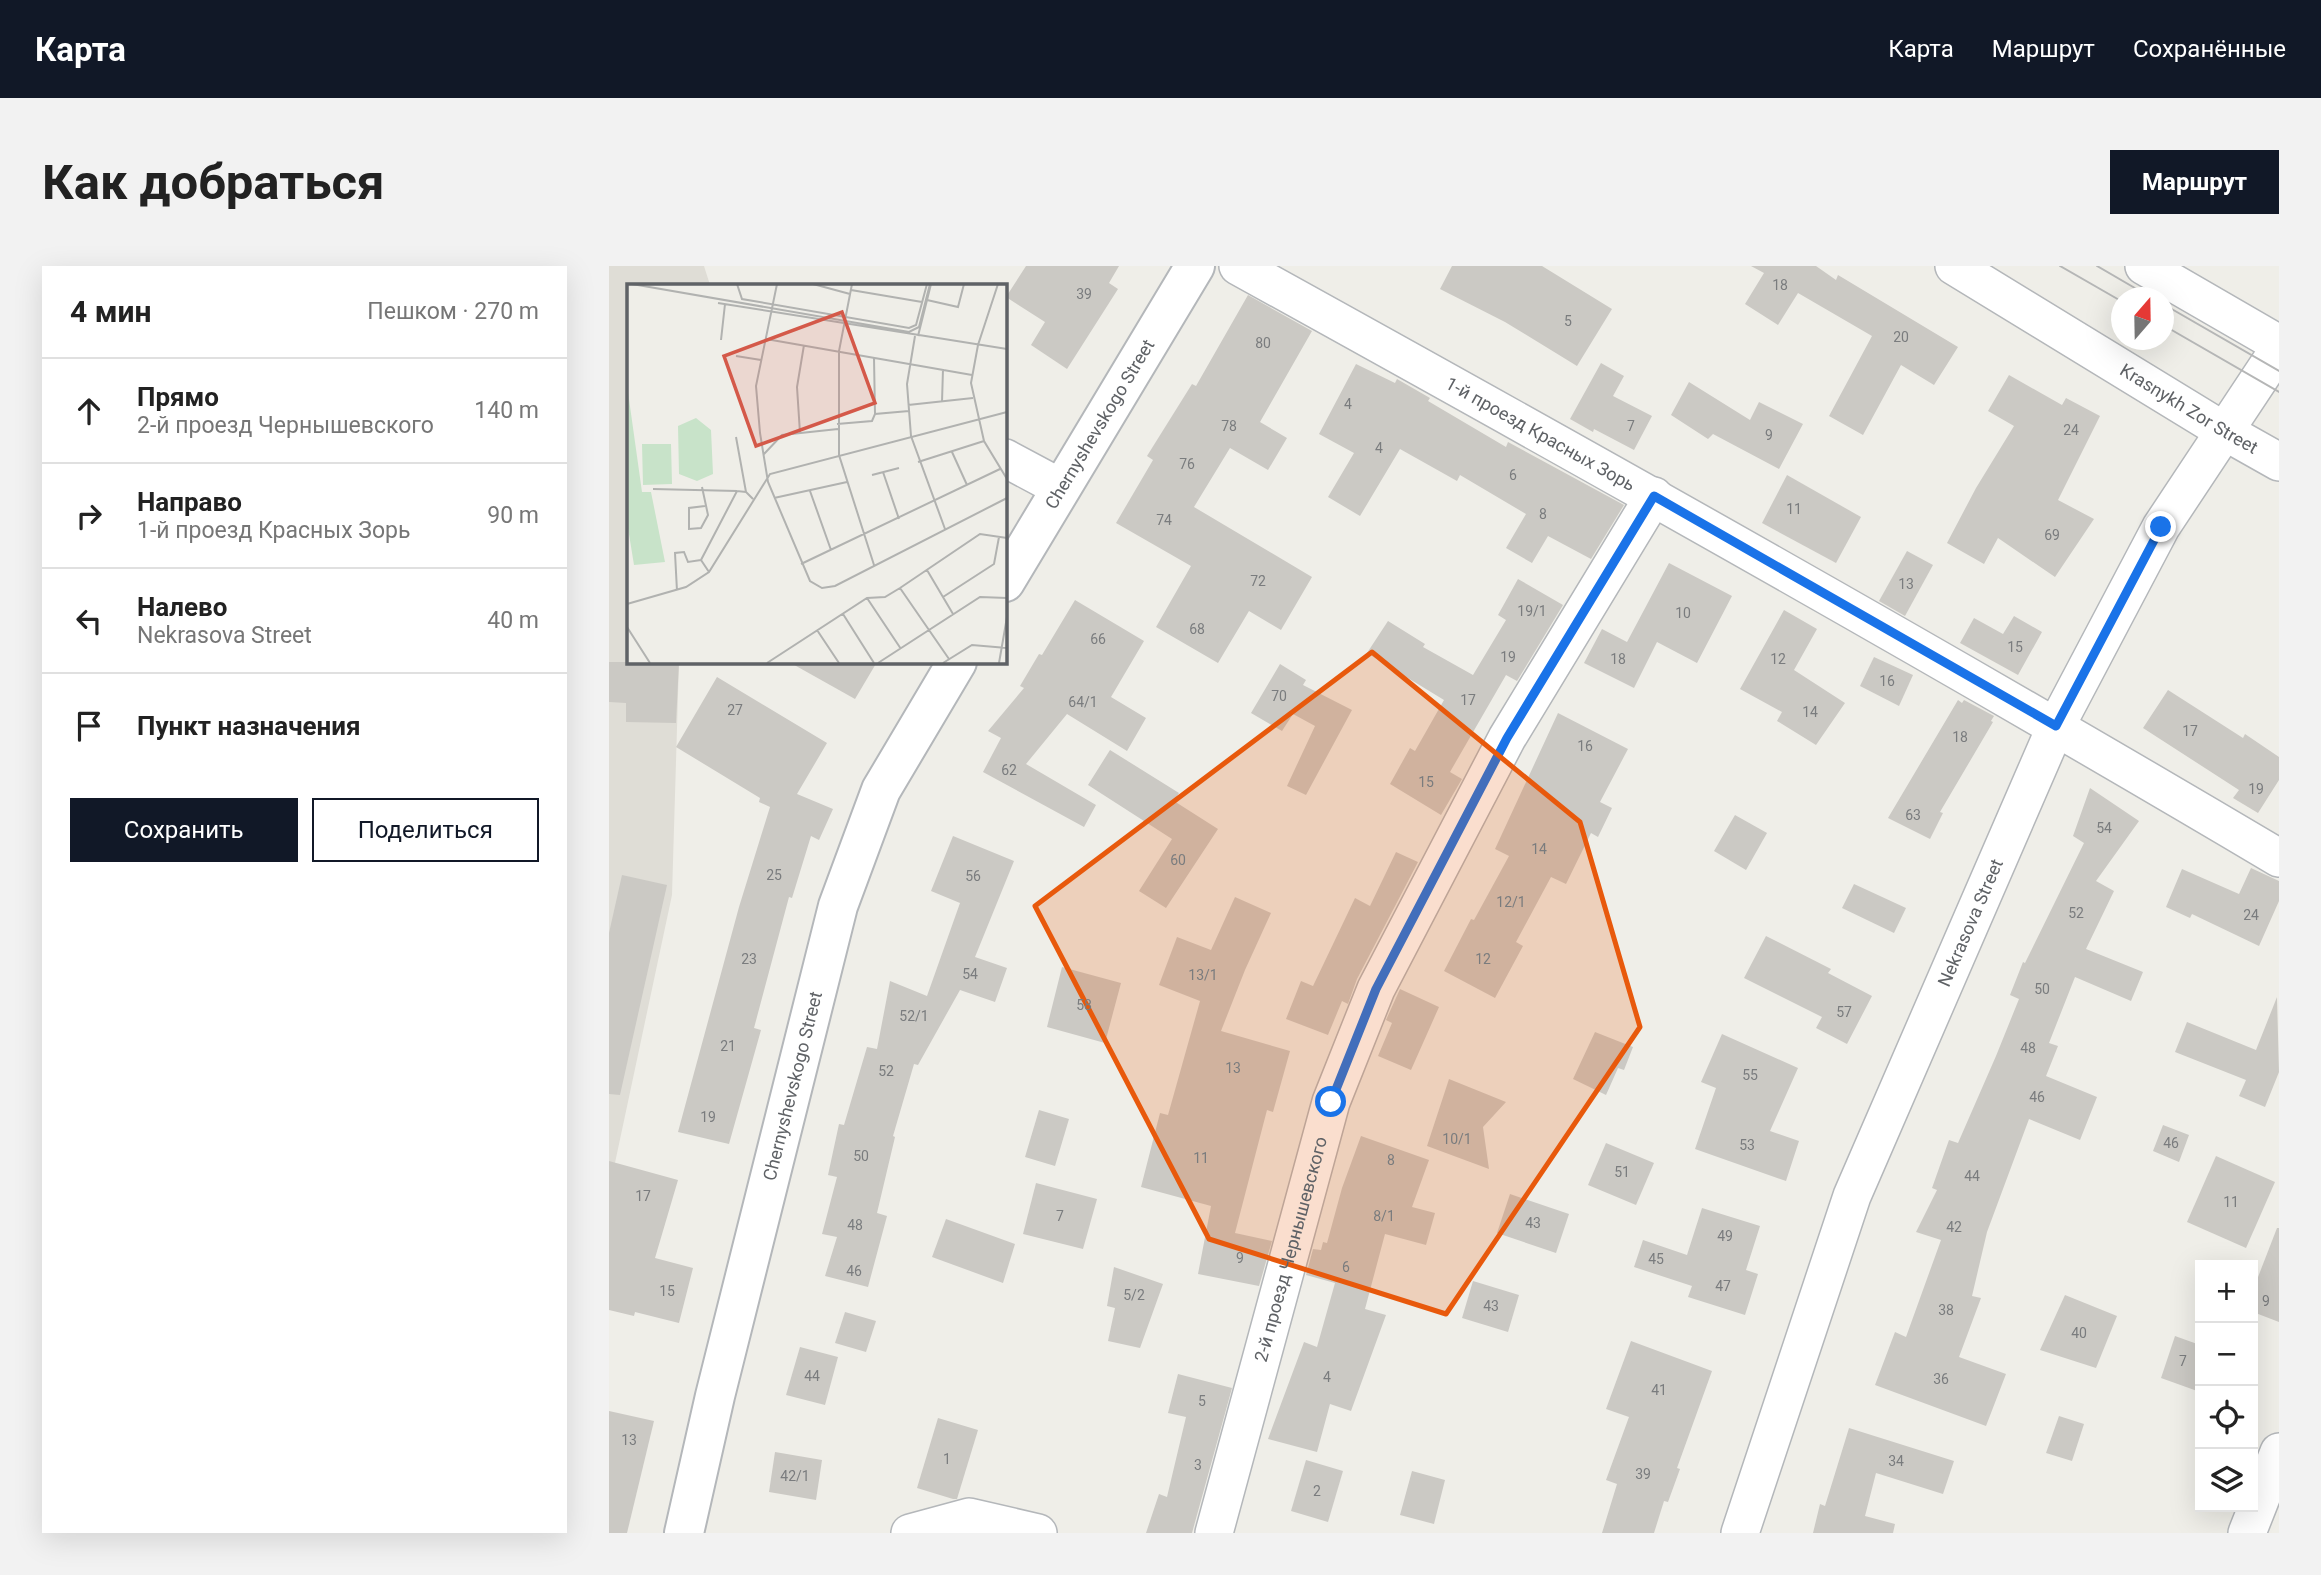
<!DOCTYPE html>
<html lang="ru">
<meta charset="utf-8">
<style>
:root{--surface:#fff;--page:#f2f2f2;--text:#222;--muted:#767676;--line:#e0e0e0;--accent:#111827}
body{margin:0;font-family:Roboto,sans-serif;background:var(--page);color:var(--text)}
.controls{position:absolute;right:21px;bottom:21px;display:grid;overflow:hidden;border-radius:0px;box-shadow:0 7px 28px #0002}
.controls button{width:63px;height:63px;display:grid;place-items:center;padding:0;border:0;border-bottom:2px solid var(--line);background:var(--surface);color:var(--text);font:35px sans-serif}
.compass{position:absolute;left:1502px;top:21px;width:63px;height:63px;border-radius:50%;background:var(--surface);box-shadow:0 7px 28px #0002;rotate:20deg}
.stop{position:absolute;width:21px;height:21px;margin:-16px;border:5px solid #1a73e8;border-radius:50%;background:#fff}
.stop.end{background:#1a73e8;border-color:#fff;box-shadow:0 2px 7px #0008}
.list{margin:0;padding:0;list-style:none}
h2{display:flex;justify-content:space-between;align-items:center;height:91px;margin:0;padding:0 28px;font-size:30px}
h2 small{font-size:23px;font-weight:400;color:var(--muted)}
.list li{display:grid;grid-template-columns:46px 1fr auto;gap:21px;align-items:center;box-sizing:border-box;height:105px;padding:0 28px;border-top:2px solid var(--line)}
.list b{display:block;font-size:26px;white-space:nowrap}
.list p{margin:0;font-size:23px;white-space:nowrap;color:var(--muted)}
.list em{font-size:23px;font-style:normal;color:var(--muted)}
.actions{display:flex;gap:14px;padding:21px 28px}
.actions a{flex:1;padding:16px 0;border:2px solid var(--accent);border-radius:0px;text-align:center;font-size:24px;color:var(--accent)}
.actions .main{background:var(--accent);color:#fff}
.icon{flex:none;width:38px;height:38px;fill:none;stroke:currentColor;stroke-width:2;stroke-linecap:round;stroke-linejoin:round}
.map{position:relative;flex:none;width:1670px;height:1267px;overflow:hidden;border-radius:0px}
header{display:flex;align-items:center;gap:42px;box-sizing:border-box;height:98px;padding:0 35px;background:var(--accent);color:#fff}
header strong{font-size:33px}
nav{display:flex;gap:38px;margin-inline-start:auto;font-size:24px}
.intro{display:flex;align-items:center;justify-content:space-between;box-sizing:border-box;height:168px;padding:0 42px}
h1{margin:0;font-size:49px}
.button{padding:18px 32px;border-radius:0px;background:var(--accent);color:#fff;font-size:24px;font-weight:700}
main{display:flex;gap:42px;padding:0 42px}
aside{flex:1;background:var(--surface);border-radius:0px;box-shadow:0 7px 28px #0002}
.map>svg:first-child{display:block}
.education{fill:#dfddd6}
.building{fill:#cbc9c4}
.lines{fill:none;stroke-linecap:round;stroke-linejoin:round}
.minor-casing{stroke:#b4b7ba;stroke-width:40}
.tertiary-casing{stroke:#b4b7ba;stroke-width:42}
.minor{stroke:#fff;stroke-width:37}
.tertiary{stroke:#fff;stroke-width:38}
.tram{stroke:#b5b6b6;stroke-width:2}
.route{stroke:#1a73e8;stroke-width:9}
.marked{fill:#e8590c;fill-opacity:0.2;stroke:#e8590c;stroke-width:5;stroke-linejoin:round}
.labels{text-anchor:middle;stroke-width:5;stroke-linejoin:round;paint-order:stroke}
.number-label{font-size:14px;fill:#7a7c7e}
.street-label{font-size:18px;fill:#5f6266;stroke:#fff}
.inset-road{fill:none;stroke:#b1b2b0;stroke-width:2}
.view{fill:#d45949;fill-opacity:0.15;stroke:#d45949;stroke-width:3.5}
.inset-edge{fill:none;stroke:#5f6266;stroke-width:3.5}
</style>
<header>
<strong>Карта</strong>
<nav><a>Карта</a><a>Маршрут</a><a>Сохранённые</a></nav>
</header>
<div class="intro"><h1>Как добраться</h1><a class="button">Маршрут</a></div>
<main>
<aside>
<h2>4 мин<small>Пешком · 270 m</small></h2>
<ul class="list">
<li><svg class="icon" aria-label="ahead" viewBox="0 0 24 24"><path d="M12 20V5M6 11l6-6 6 6"/></svg><div><b>Прямо</b><p>2-й проезд Чернышевского</p></div><em>140 m</em></li>
<li><svg class="icon" aria-label="right" viewBox="0 0 24 24"><path d="M7 20v-9h11M14 6l5 5-5 5"/></svg><div><b>Направо</b><p>1-й проезд Красных Зорь</p></div><em>90 m</em></li>
<li><svg class="icon" aria-label="left" viewBox="0 0 24 24"><path d="M17 20v-9H6M10 6l-5 5 5 5"/></svg><div><b>Налево</b><p>Nekrasova Street</p></div><em>40 m</em></li>
<li><svg class="icon" aria-label="arrive" viewBox="0 0 24 24"><path d="M6 21V4h12l-3 4 3 4H6"/></svg><div><b>Пункт назначения</b></div></li>
</ul>
<div class="actions"><a class="main">Сохранить</a><a>Поделиться</a></div>
</aside>
<div class="map">
<svg width="1670" height="1267" viewBox="0 0 1670 1267">
<rect width="100%" height="100%" fill="#efeee8"/>
<polygon class="education" points="0,0 95,0 101,19 19,19 19,396 70,396 63,629 0,925"/>
<g class="building">
<polygon points="417,0 510,0 500,17 509,23 458,103 422,79 436,56 397,31"/>
<polygon points="843,0 933,0 1003,43 968,100 896,56 831,23"/>
<polygon points="1142,0 1207,0 1227,14 1229,9 1349,81 1325,119 1292,99 1254,169 1220,150 1263,70 1189,27 1169,59 1136,38 1155,7"/>
<polygon points="639,29 703,65 651,156 678,172 659,204 621,182 585,241 703,311 672,364 640,345 609,397 547,361 582,300 507,257 544,194 538,190 583,118 587,120"/>
<polygon points="992,97 1015,110 1004,130 1043,150 1025,184 985,163 984,166 961,153"/>
<polygon points="747,98 786,117 788,113 821,132 819,135 897,181 899,176 1015,239 982,293 939,270 923,297 897,282 917,248 851,209 848,215 791,183 751,250 719,231 745,187 710,168"/>
<polygon points="1400,109 1453,139 1457,132 1491,150 1449,234 1485,253 1446,311 1389,272 1375,298 1338,277 1367,222 1405,160 1379,145"/>
<polygon points="1080,116 1141,154 1150,136 1194,158 1170,203 1104,168 1099,173 1062,149"/>
<polygon points="1178,209 1252,251 1227,297 1153,257"/>
<polygon points="1298,285 1324,299 1296,350 1270,335"/>
<polygon points="1060,297 1123,330 1088,397 1048,376 1025,422 975,397 993,363 1018,376"/>
<polygon points="909,313 954,339 908,415 897,409 841,506 853,513 832,549 781,518 801,482 806,485 835,434 758,387 779,355 816,378 814,381 864,409 897,354 889,349"/>
<polygon points="466,334 535,375 502,431 537,452 518,485 458,448 417,498 487,539 475,561 374,506 392,472 379,465 415,422 411,420 430,388 433,389"/>
<polygon points="1175,344 1208,363 1185,404 1236,437 1207,479 1168,455 1173,446 1131,423"/>
<polygon points="1405,350 1433,366 1409,409 1351,377 1365,352 1394,368"/>
<polygon points="1265,391 1304,409 1290,440 1251,420"/>
<polygon points="0,396 70,396 67,457 17,456 17,437 0,436"/>
<polygon points="180,396 268,396 246,433"/>
<polygon points="671,398 697,414 694,419 743,444 697,529 678,520 706,460 684,448 673,465 642,447"/>
<polygon points="108,411 218,477 188,528 224,543 210,574 202,570 183,632 180,631 145,762 152,764 120,878 69,866 130,641 161,541 150,536 151,532 67,481"/>
<polygon points="1559,424 1634,472 1636,468 1670,491 1670,514 1649,547 1624,532 1630,524 1534,462"/>
<polygon points="1349,434 1353,437 1355,434 1385,450 1382,455 1384,456 1331,546 1334,547 1321,573 1279,552"/>
<polygon points="949,447 1019,483 991,536 1003,542 989,571 982,567 957,618 942,611 907,676 914,680 886,732 835,705 862,653 865,654 900,590 886,583"/>
<polygon points="501,484 570,527 565,535 609,563 557,642 530,625 563,573 479,519"/>
<polygon points="1481,522 1530,555 1487,615 1505,625 1477,683 1534,706 1522,735 1466,711 1440,777 1449,780 1437,810 1488,831 1471,874 1420,853 1378,966 1363,1030 1372,1032 1350,1091 1397,1108 1377,1160 1266,1119 1286,1066 1297,1071 1332,974 1307,966 1328,924 1323,922 1340,874 1349,877 1387,790 1410,733 1401,729 1414,696 1416,697 1475,577 1464,570"/>
<polygon points="1126,549 1158,567 1137,604 1105,585"/>
<polygon points="344,570 405,595 366,691 398,702 386,736 351,724 309,799 305,798 284,870 286,871 268,947 278,950 259,1021 216,1010 228,971 213,968 228,911 219,909 230,858 235,859 258,781 268,783 281,715 318,730 351,637 322,625"/>
<polygon points="787,586 809,596 748,713 739,738 733,735 719,769 677,753 692,715 704,720 746,632 761,640"/>
<polygon points="1642,602 1670,615 1670,635 1650,680 1583,648 1581,652 1557,641 1573,603 1630,628"/>
<polygon points="13,609 58,619 11,829 0,828 0,667"/>
<polygon points="1245,618 1297,642 1285,667 1233,642"/>
<polygon points="626,631 662,647 636,704 612,765 681,785 664,846 658,844 626,967 663,975 650,1020 589,1008 602,940 532,921 551,847 559,849 591,735 550,719 568,671 602,684"/>
<polygon points="1157,670 1222,703 1219,707 1263,730 1238,778 1207,762 1213,751 1135,712"/>
<polygon points="453,701 512,717 496,777 438,761"/>
<polygon points="791,723 830,741 802,804 769,790 783,757 777,754"/>
<polygon points="1668,731 1670,806 1656,841 1630,830 1637,814 1566,786 1578,756 1647,784"/>
<polygon points="986,766 1024,781 1015,804 1009,802 997,829 964,813"/>
<polygon points="1113,768 1189,802 1161,865 1190,875 1177,915 1086,883 1107,822 1092,816"/>
<polygon points="840,813 897,836 874,861 880,903 818,880"/>
<polygon points="430,844 460,853 446,900 416,891"/>
<polygon points="1554,859 1580,869 1570,896 1544,885"/>
<polygon points="752,870 820,894 803,941 826,947 817,979 776,968 756,1043 777,1049 742,1145 721,1138 708,1186 659,1173 695,1076 708,1081 726,1017 697,1009 704,983 712,984 714,976 718,977 733,922"/>
<polygon points="997,877 1045,897 1027,939 979,919"/>
<polygon points="1607,890 1666,916 1637,982 1578,956"/>
<polygon points="0,895 69,914 46,992 84,1002 70,1057 26,1046 25,1050 0,1044"/>
<polygon points="427,917 488,933 474,983 414,968"/>
<polygon points="901,928 960,948 947,987 888,967"/>
<polygon points="1093,942 1151,960 1137,1004 1149,1008 1136,1049 1079,1031 1083,1020 1025,1001 1034,974 1078,989"/>
<polygon points="337,953 406,978 394,1017 323,991"/>
<polygon points="1668,962 1670,962 1670,1056 1644,1046 1644,1024"/>
<polygon points="505,1001 554,1018 531,1082 499,1075 506,1042 498,1040"/>
<polygon points="864,1015 910,1029 899,1066 853,1052"/>
<polygon points="1456,1029 1508,1050 1487,1102 1431,1084"/>
<polygon points="236,1046 267,1055 257,1086 226,1077"/>
<polygon points="1566,1070 1591,1079 1591,1126 1552,1112"/>
<polygon points="1022,1075 1103,1105 1068,1202 1071,1203 1059,1236 1055,1235 1045,1267 993,1267 1008,1218 997,1214 1020,1151 997,1143"/>
<polygon points="191,1081 229,1091 216,1139 177,1129"/>
<polygon points="569,1108 623,1122 583,1267 537,1267 550,1228 558,1231 577,1151 559,1147"/>
<polygon points="0,1145 45,1155 18,1267 0,1267"/>
<polygon points="1450,1150 1475,1158 1463,1195 1437,1187"/>
<polygon points="329,1152 369,1164 348,1233 344,1233 308,1222"/>
<polygon points="1240,1162 1345,1195 1334,1228 1267,1207 1256,1250 1286,1258 1284,1267 1204,1267 1211,1238 1216,1240"/>
<polygon points="166,1186 213,1194 207,1234 160,1226"/>
<polygon points="697,1194 734,1205 719,1256 682,1245"/>
<polygon points="803,1205 836,1214 825,1258 791,1249"/>
</g>
<g class="lines">
<g class="minor-casing">
<g id="minor">
<path id="s1" d="M629,0C978,193 1326,388 1670,592"/>
<path id="s2" d="M1345,0L1615,165L1670,196"/>
<polyline points="1535,0 1670,78"/>
<polyline points="396,192 452,222"/>
<polyline points="301,1267 360,1251 429,1267"/>
<path id="s3" d="M605,1267L722,836L767,723L898,472L1045,230"/>
<path id="s4" d="M1131,1267L1243,930L1447,460L1552,261L1670,83"/>
<polyline points="1638,1267 1670,1186"/>
</g>
</g>
<g class="tertiary-casing">
<g id="tertiary">
<path id="s5" d="M396,316L586,0"/>
<path id="s6" d="M75,1267L106,1130L229,640L272,524L348,396"/>
</g>
</g>
<use href="#minor" class="minor"/>
<use href="#tertiary" class="tertiary"/>
<g class="tram">
<polyline points="1451,0 1512,35"/>
<polyline points="1488,0 1543,32"/>
<polyline points="1554,38 1670,105"/>
<polyline points="1554,59 1670,126"/>
</g>
</g>
<g class="lines">
<polyline class="route" points="722,836 767,723 898,472 1045,230 1447,460 1552,261"/>
</g>
<path class="marked" d="M763,386L971,556L1031,761L837,1048L600,973L426,640Z"/>
<g class="labels">
<g class="number-label">
<text x="1171" y="24">18</text>
<text x="475" y="33">39</text>
<text x="959" y="60">5</text>
<text x="1292" y="76">20</text>
<text x="654" y="82">80</text>
<text x="739" y="143">4</text>
<text x="620" y="165">78</text>
<text x="1022" y="165">7</text>
<text x="1462" y="169">24</text>
<text x="1160" y="174">9</text>
<text x="770" y="187">4</text>
<text x="578" y="203">76</text>
<text x="904" y="214">6</text>
<text x="1185" y="248">11</text>
<text x="934" y="253">8</text>
<text x="555" y="259">74</text>
<text x="1443" y="274">69</text>
<text x="649" y="320">72</text>
<text x="1297" y="323">13</text>
<text x="923" y="350">19/1</text>
<text x="1074" y="352">10</text>
<text x="588" y="368">68</text>
<text x="489" y="378">66</text>
<text x="1406" y="386">15</text>
<text x="899" y="396">19</text>
<text x="1009" y="398">18</text>
<text x="1169" y="398">12</text>
<text x="1278" y="420">16</text>
<text x="670" y="435">70</text>
<text x="859" y="439">17</text>
<text x="474" y="441">64/1</text>
<text x="126" y="449">27</text>
<text x="1201" y="451">14</text>
<text x="1581" y="470">17</text>
<text x="1351" y="476">18</text>
<text x="976" y="485">16</text>
<text x="400" y="509">62</text>
<text x="817" y="521">15</text>
<text x="1647" y="528">19</text>
<text x="1304" y="554">63</text>
<text x="1495" y="567">54</text>
<text x="930" y="588">14</text>
<text x="569" y="599">60</text>
<text x="165" y="614">25</text>
<text x="364" y="615">56</text>
<text x="902" y="641">12/1</text>
<text x="1467" y="652">52</text>
<text x="1642" y="654">24</text>
<text x="140" y="698">23</text>
<text x="874" y="698">12</text>
<text x="361" y="713">54</text>
<text x="594" y="714">13/1</text>
<text x="1433" y="728">50</text>
<text x="475" y="744">58</text>
<text x="1235" y="751">57</text>
<text x="305" y="755">52/1</text>
<text x="119" y="785">21</text>
<text x="1419" y="787">48</text>
<text x="624" y="807">13</text>
<text x="277" y="810">52</text>
<text x="1141" y="814">55</text>
<text x="1428" y="836">46</text>
<text x="99" y="856">19</text>
<text x="848" y="878">10/1</text>
<text x="1562" y="882">46</text>
<text x="1138" y="884">53</text>
<text x="252" y="895">50</text>
<text x="592" y="897">11</text>
<text x="782" y="899">8</text>
<text x="1013" y="911">51</text>
<text x="1363" y="915">44</text>
<text x="34" y="935">17</text>
<text x="1622" y="941">11</text>
<text x="451" y="955">7</text>
<text x="775" y="955">8/1</text>
<text x="924" y="962">43</text>
<text x="246" y="964">48</text>
<text x="1345" y="966">42</text>
<text x="1116" y="975">49</text>
<text x="631" y="997">9</text>
<text x="1047" y="998">45</text>
<text x="737" y="1006">6</text>
<text x="245" y="1010">46</text>
<text x="1114" y="1025">47</text>
<text x="58" y="1030">15</text>
<text x="525" y="1034">5/2</text>
<text x="1657" y="1040">9</text>
<text x="882" y="1045">43</text>
<text x="1337" y="1049">38</text>
<text x="1470" y="1072">40</text>
<text x="1574" y="1100">7</text>
<text x="203" y="1115">44</text>
<text x="718" y="1116">4</text>
<text x="1332" y="1118">36</text>
<text x="1050" y="1129">41</text>
<text x="593" y="1140">5</text>
<text x="20" y="1179">13</text>
<text x="338" y="1198">1</text>
<text x="1287" y="1200">34</text>
<text x="589" y="1204">3</text>
<text x="1034" y="1213">39</text>
<text x="186" y="1215">42/1</text>
<text x="708" y="1230">2</text>
</g>
<g class="street-label">
<text dy="6" stroke="none"><textPath href="#s2" startOffset="275">Krasnykh Zor Street</textPath></text>
<text dy="6" stroke="none"><textPath href="#s5" startOffset="184">Chernyshevskogo Street</textPath></text>
<text dy="6" stroke="none"><textPath href="#s1" startOffset="346">1-й проезд Красных Зорь</textPath></text>
<text dy="6" stroke="none"><textPath href="#s4" startOffset="653">Nekrasova Street</textPath></text>
<text dy="6" stroke="none"><textPath href="#s6" startOffset="460">Chernyshevskogo Street</textPath></text>
<text dy="6" stroke="none"><textPath href="#s3" startOffset="294">2-й проезд Чернышевского</textPath></text>
</g>
</g>
<g transform="translate(18 18)">
<rect width="380" height="380" fill="#efeee8"/>
<path d="M0,101L15,208H24L38,278L7,281L0,238Z" fill="#c8e3c9"/>
<path d="M69,134L84,146L86,190L70,197L52,190L51,142ZM44,160L45,200L16,201L15,160Z" fill="#c8e3c9"/>
<path class="inset-road" d="M5,0L282,48L292,43L303,0M110,0L115,15L282,44L289,41L300,0M150,0L129,102L133,149L141,198L183,297L195,304L208,302L380,214M186,0L223,10M225,0L212,67V171L247,281M371,0L351,61L344,99L357,157L380,195M224,6L295,18M300,16L331,23L337,0M91,19L380,65M288,52L280,100L284,152L318,245M291,52L304,0M139,55L345,91M94,56L98,20M109,72L134,76M247,74L248,130M315,118L316,85M281,121L346,114M210,140L245,137L248,130L282,127M173,149L170,103L177,61M109,153L119,208L126,215M325,168L340,201M137,170L155,151L211,145M291,178L357,157M256,188L272,235M245,191L272,184M75,203L81,231L74,244L62,245V224L78,222M26,205L110,207M183,207L204,266M147,214L220,198M174,280L373,185M300,286L326,330M82,288L74,276L110,207L119,208M273,304L322,375M50,307L48,269L57,268L61,278L74,276M316,313L367,280L372,253M240,314L274,365M0,320L59,303L82,288L143,190L380,128M216,330L247,379M0,343L23,379M190,346L212,379M140,379L240,314L258,313L273,304L353,250L380,254M251,379L353,313L380,314M316,379L345,361L380,364M372,379L380,333"/>
<path class="view" d="M215,28L248,119L129,162L97,72Z"/>
<rect width="380" height="380" class="inset-edge"/>
</g>
</svg>
<div class="controls">
<button>+</button>
<button>−</button>
<button><svg class="icon" aria-label="locate" viewBox="0 0 24 24"><circle cx="12" cy="12" r="6"/><path d="M12 2v4M12 18v4M2 12h4M18 12h4"/></svg></button>
<button><svg class="icon" aria-label="layers" viewBox="0 0 24 24"><path d="M12 4l9 5-9 5-9-5zM3 14l9 5 9-5"/></svg></button>
</div>
<svg class="compass" viewBox="-18 -18 36 36"><path d="M0-13l5 13h-10z" fill="#e53935"/><path d="M0 13l5-13h-10z" fill="#767676"/></svg>
<div class="stop" style="left:722px;top:836px"></div>
<div class="stop end" style="left:1552px;top:261px"></div>
</div>
</main>
